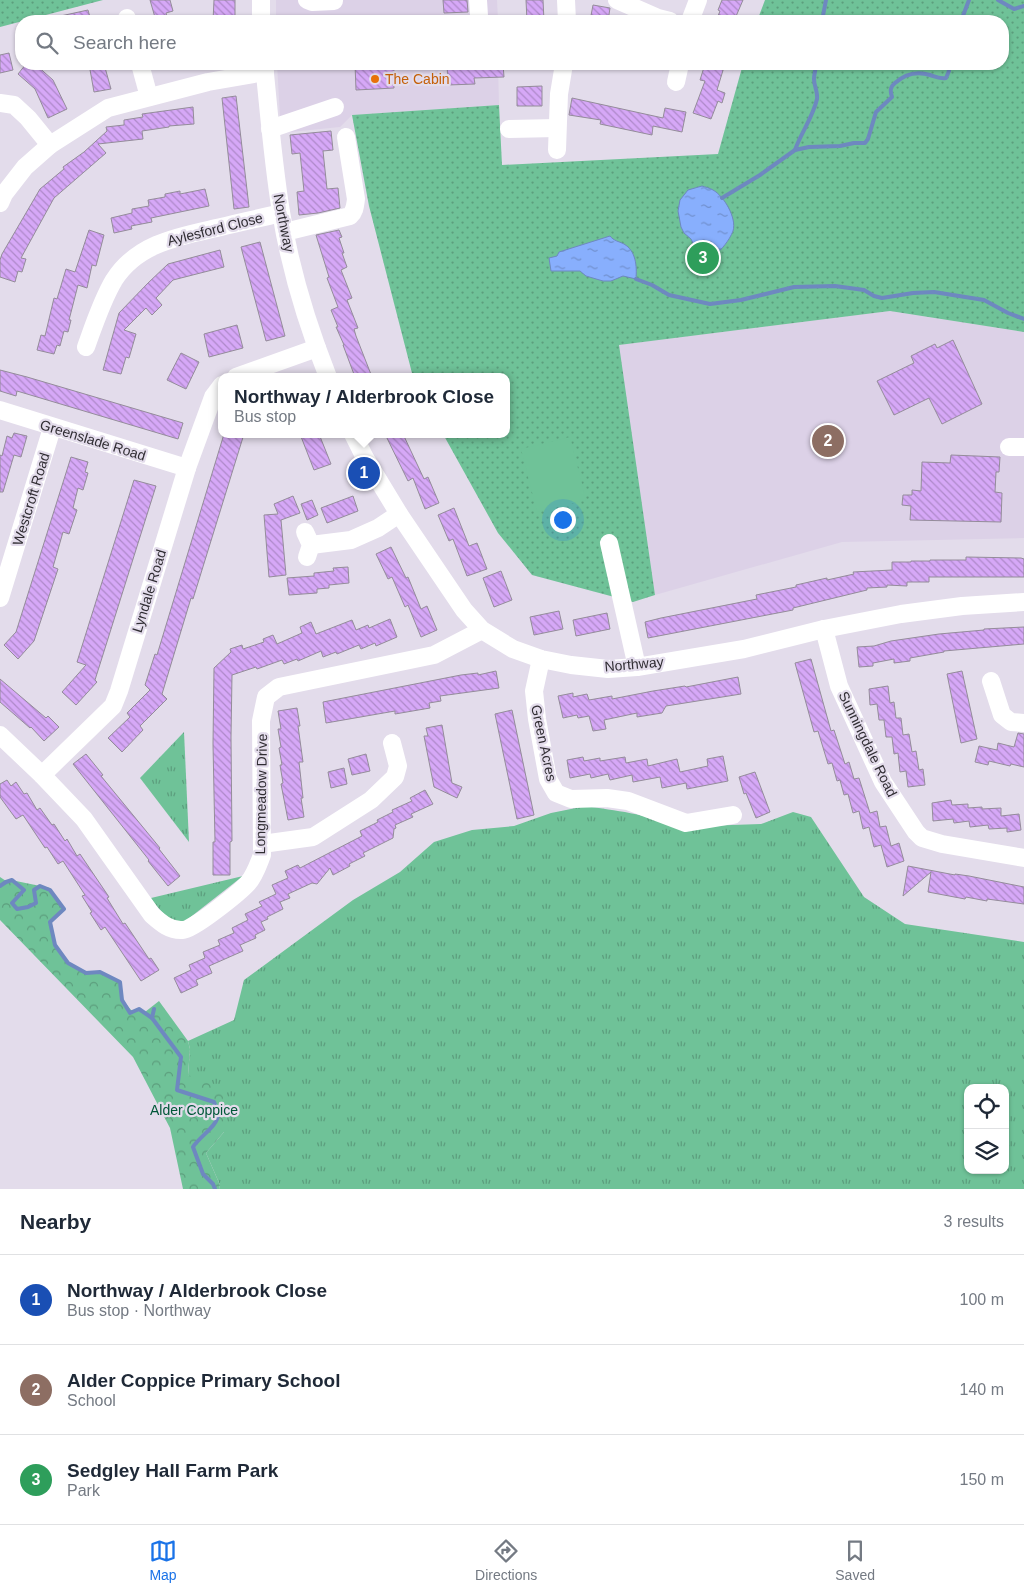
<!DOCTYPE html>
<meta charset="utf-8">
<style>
:root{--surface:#fff;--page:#f2f2f3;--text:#1f2937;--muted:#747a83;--line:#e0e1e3;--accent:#1a73e8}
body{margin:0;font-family:Arial,sans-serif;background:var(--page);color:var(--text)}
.controls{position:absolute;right:15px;bottom:15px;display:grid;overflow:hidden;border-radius:10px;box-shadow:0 1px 4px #0004}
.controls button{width:45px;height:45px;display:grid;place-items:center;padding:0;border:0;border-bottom:1px solid var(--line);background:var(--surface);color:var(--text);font:25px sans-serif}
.you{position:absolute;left:562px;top:519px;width:18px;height:18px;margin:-12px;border:4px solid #fff;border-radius:50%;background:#1a73e8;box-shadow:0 0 0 8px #1a73e833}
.badge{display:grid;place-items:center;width:32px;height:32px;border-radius:50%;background:var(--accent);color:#fff;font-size:16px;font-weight:700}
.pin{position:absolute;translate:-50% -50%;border:2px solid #fff;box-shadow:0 1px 5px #0006}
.popup{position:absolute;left:218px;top:373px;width:292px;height:65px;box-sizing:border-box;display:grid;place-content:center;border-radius:10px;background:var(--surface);filter:drop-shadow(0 1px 4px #0005);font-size:16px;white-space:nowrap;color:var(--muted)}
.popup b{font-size:19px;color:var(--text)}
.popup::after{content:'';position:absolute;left:50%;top:100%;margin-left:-10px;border:10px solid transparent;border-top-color:var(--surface)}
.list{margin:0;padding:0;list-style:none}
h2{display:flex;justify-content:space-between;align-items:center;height:65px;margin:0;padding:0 20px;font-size:21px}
h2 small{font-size:16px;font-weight:400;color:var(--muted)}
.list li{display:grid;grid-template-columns:32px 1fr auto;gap:15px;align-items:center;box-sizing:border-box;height:90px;padding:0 20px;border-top:1px solid var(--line)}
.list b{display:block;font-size:19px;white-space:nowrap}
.list p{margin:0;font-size:16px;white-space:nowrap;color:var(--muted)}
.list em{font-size:16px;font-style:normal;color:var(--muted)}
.icon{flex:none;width:28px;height:28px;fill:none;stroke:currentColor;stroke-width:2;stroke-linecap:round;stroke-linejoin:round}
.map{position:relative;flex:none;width:1024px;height:1189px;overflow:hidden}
.search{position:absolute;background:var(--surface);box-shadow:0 1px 4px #0004;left:15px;right:15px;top:15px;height:55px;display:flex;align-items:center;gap:12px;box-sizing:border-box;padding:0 18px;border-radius:20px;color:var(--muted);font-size:19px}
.sheet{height:335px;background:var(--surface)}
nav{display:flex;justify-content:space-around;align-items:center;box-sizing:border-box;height:70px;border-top:1px solid var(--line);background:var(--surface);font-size:14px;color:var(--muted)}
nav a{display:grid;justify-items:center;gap:2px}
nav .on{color:var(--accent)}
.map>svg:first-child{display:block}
.built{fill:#dcd1e7}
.grass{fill:url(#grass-tufts);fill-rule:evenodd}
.forest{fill:url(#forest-crowns)}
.park{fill:url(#park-dots)}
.garden{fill:#6fc298}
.water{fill:url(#water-ripples);stroke:#6e88c0}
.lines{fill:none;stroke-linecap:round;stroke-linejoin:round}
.stream{stroke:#6e88c0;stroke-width:4}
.building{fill:url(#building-back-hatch);stroke:#948c9a}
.minor{stroke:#fff;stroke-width:18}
.food-dot{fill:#e8710a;stroke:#e3dceb;stroke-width:2}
.labels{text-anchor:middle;stroke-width:4.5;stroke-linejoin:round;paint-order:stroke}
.food-label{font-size:14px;fill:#c56008;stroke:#e3dceb;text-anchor:start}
.street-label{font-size:14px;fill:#302d33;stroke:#e3dceb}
.park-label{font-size:14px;fill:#005738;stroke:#e3dceb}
</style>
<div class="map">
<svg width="1024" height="1189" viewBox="0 0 1024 1189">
<defs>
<pattern id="grass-tufts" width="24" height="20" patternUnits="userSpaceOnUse" patternTransform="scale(1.25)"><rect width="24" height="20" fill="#6fc298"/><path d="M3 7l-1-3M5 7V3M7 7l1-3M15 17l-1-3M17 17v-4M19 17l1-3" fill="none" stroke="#5c9e7d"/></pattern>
<pattern id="forest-crowns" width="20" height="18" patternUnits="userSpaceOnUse" patternTransform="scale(1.25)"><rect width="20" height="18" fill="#6fc298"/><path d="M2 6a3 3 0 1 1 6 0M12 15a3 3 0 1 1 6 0" fill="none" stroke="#5c9e7d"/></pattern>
<pattern id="park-dots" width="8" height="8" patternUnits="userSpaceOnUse" patternTransform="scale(1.25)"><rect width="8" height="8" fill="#6fc298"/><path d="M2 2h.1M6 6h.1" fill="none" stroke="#5c9e7d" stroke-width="1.8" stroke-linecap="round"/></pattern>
<pattern id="water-ripples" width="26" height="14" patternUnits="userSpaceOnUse" patternTransform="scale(1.25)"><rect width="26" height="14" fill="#88affd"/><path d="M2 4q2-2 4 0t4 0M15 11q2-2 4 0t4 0" fill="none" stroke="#708fcd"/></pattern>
<pattern id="building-back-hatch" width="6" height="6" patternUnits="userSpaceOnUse" patternTransform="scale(1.25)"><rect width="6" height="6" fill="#d6a8f7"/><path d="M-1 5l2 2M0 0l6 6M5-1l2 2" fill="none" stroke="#ae89c9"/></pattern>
</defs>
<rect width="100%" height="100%" fill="#e3dceb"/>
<g class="built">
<polygon points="276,0 497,0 498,21 276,21"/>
<polygon points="277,64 498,64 499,105 352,115 340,127 281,133"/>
<polygon points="890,311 1024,332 1024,538 842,542 655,595 618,345"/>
</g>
<g class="grass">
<polygon points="184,732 189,842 140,778"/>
<path d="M586,806C615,811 647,813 673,827L761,824L793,812L811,817L864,897L905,924L1024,942V1189H219L220,1185L206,1153L224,1132L188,1075L190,1049L188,1041L234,1020L244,980L353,900L400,872L434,842L472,830L514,826L551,813ZM968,1088H1005V1170H968Z"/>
<path d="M243,876L183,923C167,920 160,911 151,898Z"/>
</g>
<polygon class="forest" points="0,877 6,881 11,880 50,888 63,908 51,922 55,945 67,963 86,972 100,972 120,982 123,1000 131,1010 145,1012 159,1001 188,1041 190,1049 188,1075 224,1089 224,1132 206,1153 220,1185 219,1189 183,1189 170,1128 133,1057 0,920"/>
<g class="park">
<polygon points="0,0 103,0 0,27"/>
<polygon points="765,0 1024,0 1024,332 890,311 619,345 655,595 633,602 532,575 498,533 443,434 506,434 506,377 413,377 369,206 352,115 499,105 502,165 718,154 743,64 1003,64 1003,21 757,21"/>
</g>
<polygon class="garden" points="570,437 586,500 537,512 521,449"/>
<g class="water">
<path d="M702,186C705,187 710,188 713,190C724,196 737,218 733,231C729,241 722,249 714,256H704L698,254L691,239L684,233L681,227L678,211L680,200L688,190Z"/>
<path d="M610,236C614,241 618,241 624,244C636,251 637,266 636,279L623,276L611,281H603L586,276L580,271H551L549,258L557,256L559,252Z"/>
</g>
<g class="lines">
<g class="stream">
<polyline points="998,0 1014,9 1024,6"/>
<polyline points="822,21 826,0"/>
<polyline points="961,21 969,0"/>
<path d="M795,150C801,133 813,117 817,99C818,92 814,86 814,79C814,74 816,69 816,64"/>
<path d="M722,198L760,175L795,150L809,147L840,146L854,143H865L868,139L876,112L892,97C890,91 890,87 895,83C905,74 917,71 930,75C936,77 939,79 946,78L949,71L947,64"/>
<polyline points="636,279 652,285 669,295 710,304 741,300 794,287 835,286 864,290 874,296 882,298 913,293 934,292 984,300 1008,313 1024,319"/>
<path d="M0,886L6,882L12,880L24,890L12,903L17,909L28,907L36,903L34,890L40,886L50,890L64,909L50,922L55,945L68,963L86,973L100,972L120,982L122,1000L130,1013L139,1009L152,1018L181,1057L177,1090L214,1102C215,1105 218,1110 218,1114C218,1126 200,1136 193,1147L203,1174L213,1184L215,1189"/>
<polyline points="152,1018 154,1009"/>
</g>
</g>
<g class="building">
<polygon points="150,0 170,0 173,11 166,13 168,21 156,21"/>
<polygon points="214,0 235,0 235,21 213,21"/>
<polygon points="443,0 467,0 468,12 444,13"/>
<polygon points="526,0 543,0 544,21 527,21"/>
<polygon points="722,0 743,0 734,21 716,21 720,11 718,10"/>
<polygon points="593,5 610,8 608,21 590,21"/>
<polygon points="88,10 91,21 57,21 56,17"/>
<polygon points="9,53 13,70 0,73 0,55"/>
<polygon points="26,64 35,64 53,80 67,109 48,118 35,89 18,74"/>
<polygon points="89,64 104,64 111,89 94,92"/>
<polygon points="355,64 394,64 394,88 356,90"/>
<polygon points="447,64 503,64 504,77 474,78 475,84 448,85"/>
<polygon points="705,64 723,64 722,66 724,67 717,90 725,93 722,103 718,101 711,119 693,113 705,81 700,80"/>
<polygon points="542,86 542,106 517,106 517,87"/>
<polygon points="236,96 249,207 234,209 222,98"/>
<polygon points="572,98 663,118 665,108 686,112 682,132 653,126 652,135 600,124 601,120 569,115"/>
<polygon points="193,107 194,124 169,126 169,127 142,131 143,139 98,144 106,153 54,198 21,258 26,259 22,272 18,271 15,282 0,277 0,260 2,254 40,189 64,169 63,167 84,152 107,131 106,127 124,125 124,120 143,117 142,114"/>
<polygon points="331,131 333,150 323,151 327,189 338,188 340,208 318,213 299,215 297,192 304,191 300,153 292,154 290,135"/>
<polygon points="205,189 209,206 151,218 152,222 131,226 132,229 114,233 111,218 132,213 132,209 149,206 148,200 165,197 165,194 180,191 180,194"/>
<polygon points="89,230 104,235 96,266 92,265 87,288 78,285 69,320 71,320 68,332 64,331 60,346 57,345 54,354 37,350 41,335 45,336 54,298 57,299 66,269 75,272"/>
<polygon points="339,230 342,237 339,238 344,253 342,253 347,267 341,270 352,298 347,300 358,328 354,329 356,336 372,377 355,377 343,345 344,345 336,327 338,327 331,310 338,307 327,278 329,277 316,235"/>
<polygon points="260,242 285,336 266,341 241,247"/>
<polygon points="220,250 224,267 173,280 156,298 162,305 152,315 146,308 124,330 136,334 129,358 126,357 121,374 103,370 119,313 148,283 168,264"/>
<polygon points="237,325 243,348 209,357 204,334"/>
<polygon points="953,340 982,404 942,424 929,398 894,415 877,381 914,363 911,356 935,344 937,348"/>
<polygon points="181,353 199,362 186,389 167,380"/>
<polygon points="0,370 27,377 183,423 178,439 17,391 16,396 0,391"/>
<polygon points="14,433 27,436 21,457 14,455 3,492 0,492 0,455 2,456 7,436 12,438"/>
<polygon points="224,434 244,434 193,599 191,598 162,694 167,699 140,726 143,730 122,752 108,738 130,717 127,713 150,690 145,685 155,654 157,655"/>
<polygon points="300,434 319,434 331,464 314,470"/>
<polygon points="385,434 403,434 424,479 428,477 439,503 425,509 413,478 408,481"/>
<polygon points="951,455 1000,457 999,472 996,472 995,492 1002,493 1001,522 910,520 911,506 902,505 903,495 912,495 912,490 921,491 922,462 950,463"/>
<polygon points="71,457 88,462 85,472 88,473 83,490 78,488 73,508 77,510 69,534 63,532 53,567 58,569 34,641 18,659 4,645 16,632"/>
<polygon points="134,480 156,486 95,680 97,682 76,705 62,692 86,665 77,662"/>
<polygon points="293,496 300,513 281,520 286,575 269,577 264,515 278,514 274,504"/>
<polygon points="353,496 358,511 327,523 321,508"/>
<polygon points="312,500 318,515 307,520 301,504"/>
<polygon points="454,508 469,546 477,543 487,569 467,576 453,539 449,541 438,515"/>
<polygon points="391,547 406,578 408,577 421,609 427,606 437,630 421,637 408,605 405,607 392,577 388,579 376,554"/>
<polygon points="966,557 1021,558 1024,559 1024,577 929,577 929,582 907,582 907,586 887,585 887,587 867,588 867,590 793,608 793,610 648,638 645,622 661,618 757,599 756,595 796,587 796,585 827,578 827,580 854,574 853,572 892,570 892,562 911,562 911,561 930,561 930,560 966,560"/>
<polygon points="348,567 349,583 329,585 329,588 317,589 317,593 289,595 287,578 314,576 314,573 334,571 333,568"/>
<polygon points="501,571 512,600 494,607 483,578"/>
<polygon points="559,611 563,629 534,635 530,617"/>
<polygon points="607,613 610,629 576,636 573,620"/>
<polygon points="390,619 397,637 376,646 375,643 361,649 359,645 337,654 336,652 323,657 321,651 298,661 297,659 284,664 282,660 257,669 256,667 232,675 231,737 232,841 230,842 230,875 213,875 213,842 215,842 213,744 214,668 231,652 230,649 242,645 243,649 264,642 263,639 273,635 277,644 302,633 300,627 311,622 316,634 352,620 356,630 368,625 369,628"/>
<polygon points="1024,627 1024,644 944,651 944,652 910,658 910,661 894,663 894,659 873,663 873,666 859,667 857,647 874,646 891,641 939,634 984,630 984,629"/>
<polygon points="811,659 831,731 834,730 845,764 849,762 854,779 859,778 870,813 877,811 880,827 886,826 891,846 899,843 904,861 887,867 881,845 874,847 869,827 863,829 859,811 853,813 848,794 844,795 840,780 837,781 832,763 828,764 818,731 814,732 795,663"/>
<polygon points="496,671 499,688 440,696 441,701 429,703 430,708 395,714 395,711 326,723 323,702 461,675 478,673 478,675"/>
<polygon points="962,671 977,739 961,743 947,674"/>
<polygon points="738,677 741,694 666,706 662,713 637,717 637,713 604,720 606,729 593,731 589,716 578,718 577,715 563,718 558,696 573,693 573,697 587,694 589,700 612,696 612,699 653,691 685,686 686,687"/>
<polygon points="0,679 46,718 48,716 59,727 44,741 31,727 30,728 0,702"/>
<polygon points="888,686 890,703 894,702 896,718 901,718 903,735 909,734 912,752 916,751 919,770 923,769 925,785 908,787 906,771 900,772 898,753 894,754 892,737 886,737 884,720 879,720 877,704 870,705 869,689"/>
<polygon points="297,708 300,726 298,726 303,762 299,762 303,798 301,798 304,817 288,820 281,784 283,783 280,765 282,765 279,748 281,747 278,729 281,729 278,711"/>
<polygon points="512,710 534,815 517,819 495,714"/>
<polygon points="442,725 452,783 462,787 457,798 434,787 424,736 428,736 426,728"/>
<polygon points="1018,733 1024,734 1024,767 1011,764 1010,766 989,761 988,765 975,762 979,746 997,750 998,743 1014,747"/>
<polygon points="86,754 103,775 101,776 160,848 159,849 180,876 168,886 148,861 149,860 73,764"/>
<polygon points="366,754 370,771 352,775 348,759"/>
<polygon points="723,756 728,781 687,789 686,783 662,788 660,777 633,782 632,775 610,780 608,774 591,778 590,774 570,778 567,760 583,757 584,761 600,758 600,761 625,757 626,763 647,759 648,766 677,759 680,772 708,766 707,759"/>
<polygon points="344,768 347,784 331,788 328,772"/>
<polygon points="755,772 770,812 756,818 746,793 744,794 739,777"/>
<polygon points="7,780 11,786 16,782 24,794 27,793 37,810 40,808 52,825 54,824 65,841 67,839 77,856 80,854 109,897 107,898 123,924 125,923 149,959 151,958 159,970 141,981 105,927 101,930 90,913 92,912 82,896 85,895 63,861 58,864 47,847 45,848 23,815 16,819 0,797 0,784"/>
<polygon points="425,790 433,804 411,814 413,817 395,825 396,828 394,829 393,838 363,853 365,856 349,864 350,866 333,875 330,868 317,884 312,883 288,894 290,898 280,902 283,909 267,917 268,919 261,922 265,930 255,935 256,938 240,945 243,951 209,966 212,973 196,980 198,985 181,993 174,978 191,970 189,965 205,958 203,952 220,945 218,940 234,933 232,928 248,920 245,914 262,906 259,902 276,894 272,885 288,878 285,871 298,865 300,868 362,836 360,831 378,822 377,820 393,812 392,810 412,801 410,798"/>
<polygon points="951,800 952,805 968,804 968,808 982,807 982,809 1001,808 1001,816 1019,814 1021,830 1007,832 1007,828 989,829 988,825 970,827 969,821 954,823 953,819 933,821 932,803"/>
<polygon points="908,866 955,875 955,874 969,876 1024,887 1024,904 987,899 987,901 966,897 965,899 928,892 931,872 903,896"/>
</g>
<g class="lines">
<g class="minor">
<polyline points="307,0 312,2 334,1"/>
<polyline points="478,0 479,16"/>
<polyline points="566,0 567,21"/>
<polyline points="617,0 658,18 670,21"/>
<polyline points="127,18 128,21"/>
<polyline points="261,21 261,0"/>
<polyline points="690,21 698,0"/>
<polyline points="140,64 149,97"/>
<path d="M264,64C269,113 273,163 281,212C290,268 307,324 328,377"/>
<polyline points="676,82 680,64"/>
<polyline points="0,103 14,105 28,118 50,145"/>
<polyline points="270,129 335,107"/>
<polyline points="509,129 557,128"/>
<polyline points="557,150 559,94 564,64"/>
<polyline points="0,203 4,194 25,167 50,145 108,108 208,82 265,72"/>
<path d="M285,232L350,216C355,211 355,206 356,199L346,137"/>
<path d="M86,347C94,325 102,300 114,280C138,242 182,236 221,227C241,222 261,218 281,213"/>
<polyline points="236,377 317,348"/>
<polyline points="0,410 187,468"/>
<polyline points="353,434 365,458 399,514 464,610 482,630 513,649 541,659 571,665 608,669 637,667 744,649 824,629 901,614 962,606 1024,602"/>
<polyline points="1009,447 1024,447"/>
<polyline points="305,532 311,545 307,557"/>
<polyline points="609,543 637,667"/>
<polyline points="311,545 351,540 378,528 399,514"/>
<polyline points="0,598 52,428"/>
<polyline points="824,629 839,686 883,782 916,832 922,838 942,844 1024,858"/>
<polyline points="541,659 534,691 537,719 548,779 556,793 571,799 607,798 628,801 686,823 733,815"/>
<polyline points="991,681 1002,715 1011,722 1024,723"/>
<path d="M0,735L42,775L84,819L152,915C161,923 170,931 183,930C193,930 240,892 248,883C255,875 258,865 262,855L261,721L266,697L279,687L434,655L482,630"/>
<polyline points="42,775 113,706 119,691 187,468 213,397 222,385"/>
<polyline points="262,844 313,837 371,800 395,777 398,766 392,743"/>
</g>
</g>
<circle class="food-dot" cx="375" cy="79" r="5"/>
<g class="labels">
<g class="food-label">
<text x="385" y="84">The Cabin</text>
</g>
<g class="street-label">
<text transform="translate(284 223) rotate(79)" y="5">Northway</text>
<text transform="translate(215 229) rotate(-14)" y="5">Aylesford Close</text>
<text transform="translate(93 440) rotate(17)" y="5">Greenslade Road</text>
<text transform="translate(31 499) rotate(-73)" y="5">Westcroft Road</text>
<text transform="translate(149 591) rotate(-73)" y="5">Lyndale Road</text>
<text transform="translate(634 664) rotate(-5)" y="5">Northway</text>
<text transform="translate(544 743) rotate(78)" y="5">Green Acres</text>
<text transform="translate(868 744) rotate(64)" y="5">Sunningdale Road</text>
<text transform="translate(261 794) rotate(-89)" y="5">Longmeadow Drive</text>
</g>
<g class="park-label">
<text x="194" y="1115">Alder Coppice</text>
</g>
</g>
</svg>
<div class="controls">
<button><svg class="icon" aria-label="locate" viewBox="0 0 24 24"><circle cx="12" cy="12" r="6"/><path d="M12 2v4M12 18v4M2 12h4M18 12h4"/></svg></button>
<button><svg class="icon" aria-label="layers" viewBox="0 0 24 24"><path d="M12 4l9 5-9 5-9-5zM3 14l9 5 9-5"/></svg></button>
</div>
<div class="you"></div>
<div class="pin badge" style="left:364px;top:473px;background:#1a4fb4">1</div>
<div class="popup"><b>Northway / Alderbrook Close</b>Bus stop</div>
<div class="pin badge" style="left:828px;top:441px;background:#8d6e63">2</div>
<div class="pin badge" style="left:703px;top:258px;background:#2e9e5b">3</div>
<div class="search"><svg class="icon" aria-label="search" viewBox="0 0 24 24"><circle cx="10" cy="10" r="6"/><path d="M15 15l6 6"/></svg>Search here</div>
</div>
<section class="sheet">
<h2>Nearby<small>3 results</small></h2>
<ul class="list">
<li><span class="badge" style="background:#1a4fb4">1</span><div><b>Northway / Alderbrook Close</b><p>Bus stop · Northway</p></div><em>100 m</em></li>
<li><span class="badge" style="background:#8d6e63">2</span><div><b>Alder Coppice Primary School</b><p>School</p></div><em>140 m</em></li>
<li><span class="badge" style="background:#2e9e5b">3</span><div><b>Sedgley Hall Farm Park</b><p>Park</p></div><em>150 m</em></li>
</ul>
</section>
<nav>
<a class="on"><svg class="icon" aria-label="map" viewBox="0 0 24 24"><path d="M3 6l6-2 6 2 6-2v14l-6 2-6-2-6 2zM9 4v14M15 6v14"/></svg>Map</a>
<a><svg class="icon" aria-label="directions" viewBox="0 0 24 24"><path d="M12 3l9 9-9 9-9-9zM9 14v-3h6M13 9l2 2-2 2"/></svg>Directions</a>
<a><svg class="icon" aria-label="saved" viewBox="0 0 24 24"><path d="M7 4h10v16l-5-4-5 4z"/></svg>Saved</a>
</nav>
